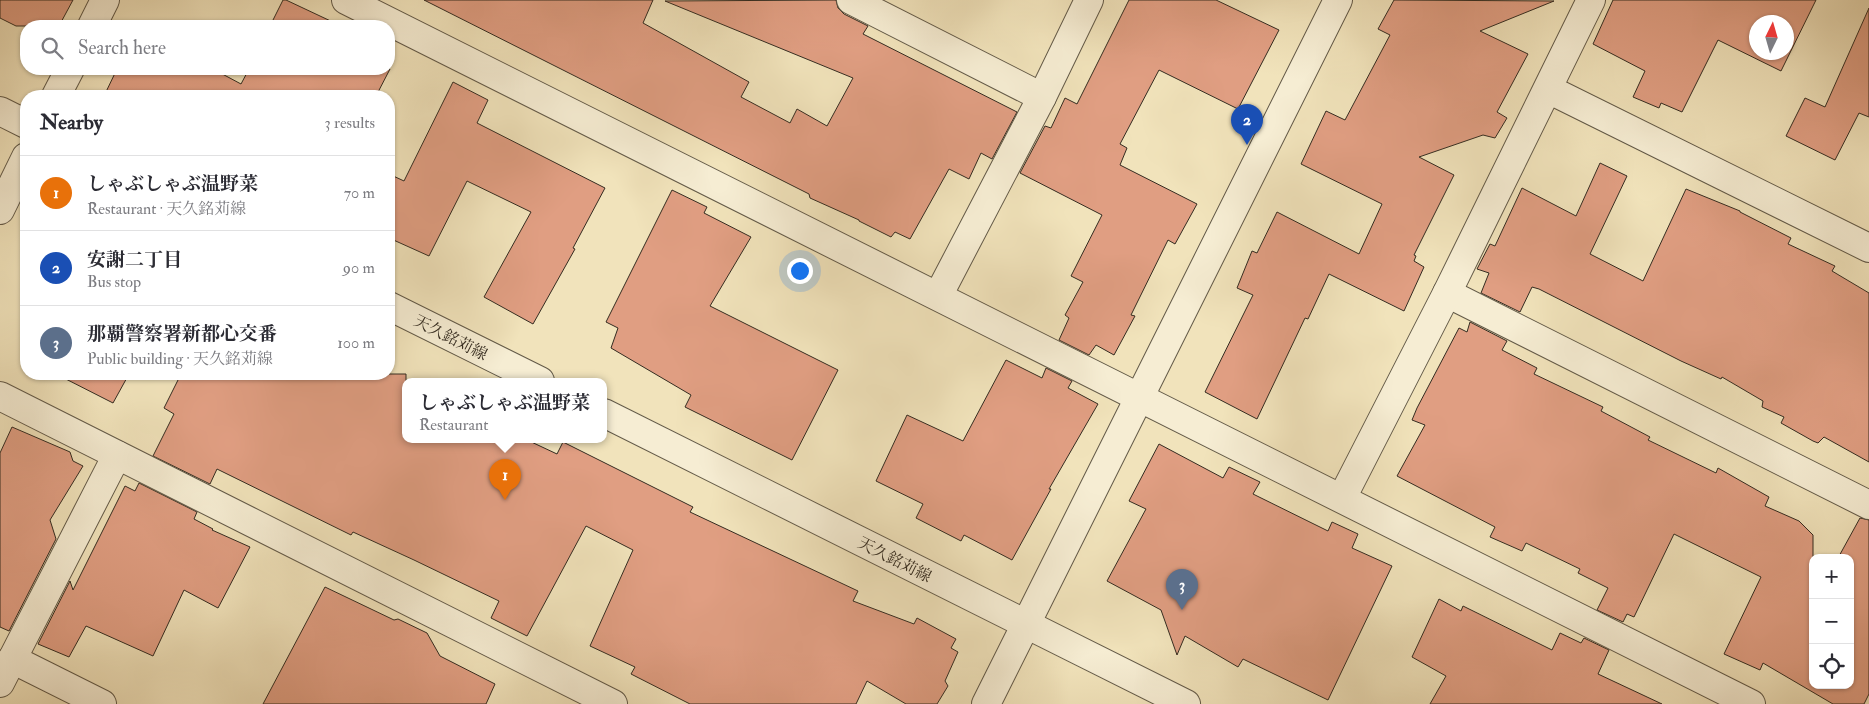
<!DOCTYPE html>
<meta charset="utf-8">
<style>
:root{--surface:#fff;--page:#f7f7f7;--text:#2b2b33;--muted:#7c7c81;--line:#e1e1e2;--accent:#1a73e8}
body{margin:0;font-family:"IM FELL Double Pica","Noto Serif JP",serif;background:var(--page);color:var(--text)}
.controls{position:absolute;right:15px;bottom:15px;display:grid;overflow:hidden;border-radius:10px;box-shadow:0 1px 4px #0004}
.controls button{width:45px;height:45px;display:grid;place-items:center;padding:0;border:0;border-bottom:1px solid var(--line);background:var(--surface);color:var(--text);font:25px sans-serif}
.compass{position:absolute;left:1749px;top:15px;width:45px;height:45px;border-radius:50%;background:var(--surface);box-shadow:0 1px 4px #0004;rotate:5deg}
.you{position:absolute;left:799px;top:270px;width:18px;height:18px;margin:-12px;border:4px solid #fff;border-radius:50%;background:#1a73e8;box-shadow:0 0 0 8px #1a73e833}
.badge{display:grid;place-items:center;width:32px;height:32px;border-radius:50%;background:var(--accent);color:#fff;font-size:16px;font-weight:700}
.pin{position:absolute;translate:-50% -41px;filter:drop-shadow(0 1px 2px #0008)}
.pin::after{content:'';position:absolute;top:26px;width:18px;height:15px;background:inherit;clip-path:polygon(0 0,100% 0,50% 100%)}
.popup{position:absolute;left:402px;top:378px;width:205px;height:65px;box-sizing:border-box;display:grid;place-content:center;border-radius:10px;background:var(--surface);filter:drop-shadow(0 1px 4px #0005);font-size:16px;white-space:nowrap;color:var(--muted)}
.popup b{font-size:19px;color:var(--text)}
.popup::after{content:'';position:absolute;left:50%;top:100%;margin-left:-10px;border:10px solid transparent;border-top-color:var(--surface)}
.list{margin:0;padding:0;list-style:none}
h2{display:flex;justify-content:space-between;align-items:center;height:65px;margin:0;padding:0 20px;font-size:21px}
h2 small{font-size:16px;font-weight:400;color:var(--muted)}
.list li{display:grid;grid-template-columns:32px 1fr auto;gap:15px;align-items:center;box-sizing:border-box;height:75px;padding:0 20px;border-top:1px solid var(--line)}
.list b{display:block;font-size:19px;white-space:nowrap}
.list p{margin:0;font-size:16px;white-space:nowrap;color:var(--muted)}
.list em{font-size:16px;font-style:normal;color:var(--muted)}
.icon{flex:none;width:28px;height:28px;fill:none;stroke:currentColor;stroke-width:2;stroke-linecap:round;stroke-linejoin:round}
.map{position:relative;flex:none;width:1869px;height:704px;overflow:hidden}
.search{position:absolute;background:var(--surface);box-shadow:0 1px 4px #0004;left:20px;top:20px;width:375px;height:55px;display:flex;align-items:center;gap:12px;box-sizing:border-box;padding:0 18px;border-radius:20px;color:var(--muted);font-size:19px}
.panel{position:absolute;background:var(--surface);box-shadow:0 1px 4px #0004;left:20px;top:90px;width:375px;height:290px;border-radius:20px}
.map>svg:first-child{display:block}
.building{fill:#e09e82;stroke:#342c21;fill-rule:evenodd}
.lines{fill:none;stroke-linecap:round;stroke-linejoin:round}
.minor-casing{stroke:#635a48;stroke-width:30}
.tertiary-casing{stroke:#635a48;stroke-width:30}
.minor{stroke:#f6edd3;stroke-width:28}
.tertiary{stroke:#f6edd3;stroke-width:28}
.labels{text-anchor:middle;stroke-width:4;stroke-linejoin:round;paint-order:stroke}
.street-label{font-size:16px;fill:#342c21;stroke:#f6edd3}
</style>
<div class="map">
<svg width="1869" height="704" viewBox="0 0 1869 704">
<rect width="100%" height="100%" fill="#f1e3bb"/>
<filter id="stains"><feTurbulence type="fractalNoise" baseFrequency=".004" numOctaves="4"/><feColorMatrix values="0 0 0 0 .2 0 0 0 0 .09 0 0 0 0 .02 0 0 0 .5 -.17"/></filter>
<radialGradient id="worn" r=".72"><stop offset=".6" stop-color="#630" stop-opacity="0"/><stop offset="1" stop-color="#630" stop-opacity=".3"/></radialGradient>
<g class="building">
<polygon points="0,0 73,0 59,26 16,26 0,18"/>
<polygon points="283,0 286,0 337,24 336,26 270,26"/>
<polygon points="424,0 653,0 643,23 749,82 741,97 790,123 797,109 827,126 853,78 665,1 836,0 838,8 844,14 868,26 863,34 1017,112 992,159 981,153 969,179 949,169 910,239 895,232 891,237 859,221 859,220 810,198 809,194"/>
<polygon points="1129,0 1216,0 1279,30 1238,109 1159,70 1120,144 1127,148 1120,165 1197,204 1175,244 1168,240 1131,315 1135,316 1114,355 1096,345 1089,355 1059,340 1069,318 1065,315 1083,282 1071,276 1102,215 1020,173 1045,126 1051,128 1065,98 1077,104"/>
<polygon points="1394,0 1554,1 1480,31 1528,54 1497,112 1507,118 1495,138 1483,135 1419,157 1454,175 1414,255 1416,256 1414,261 1424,267 1404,311 1329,274 1308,319 1305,318 1257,419 1205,392 1253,295 1237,288 1252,251 1257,253 1277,212 1359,254 1382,204 1301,164 1326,111 1345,120 1390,35 1378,29"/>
<path d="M1613,0H1816L1781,71L1718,40L1682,112L1661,103L1659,108L1633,97L1645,71L1593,44ZM1756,22H1786V52H1756Z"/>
<polygon points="1869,8 1869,117 1859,113 1835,160 1786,136 1805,98 1825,107"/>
<polygon points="117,69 213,69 241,84 249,69 390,69 376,96 104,96"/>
<polygon points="453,82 488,100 477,123 605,188 573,248 575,249 533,324 484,297 531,212 467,181 429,256 389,238 389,174 404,181"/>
<polygon points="1600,163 1627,176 1590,254 1643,281 1686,189 1740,211 1740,212 1791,238 1788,244 1835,266 1832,271 1869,293 1869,462 1824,437 1818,443 1813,441 1781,423 1784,417 1762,407 1763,401 1722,377 1721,379 1681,361 1539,289 1532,287 1520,312 1481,293 1489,273 1477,269 1490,244 1495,246 1522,188 1576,216"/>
<polygon points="672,190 707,207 704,213 751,237 710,306 838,370 792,460 685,407 691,395 611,348 618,328 606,322"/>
<polygon points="1470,322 1507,341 1502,350 1537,368 1534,374 1603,407 1601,411 1650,437 1648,440 1716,473 1718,468 1769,497 1765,506 1799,521 1813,535 1813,685 1850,685 1850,558 1838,558 1860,518 1869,520 1869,694 1864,704 1833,704 1763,663 1760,670 1724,654 1761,577 1674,534 1634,617 1627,614 1623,622 1597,610 1608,588 1578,573 1580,569 1526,543 1522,551 1490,537 1495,527 1397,476 1425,425 1412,420 1417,408 1459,328 1467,332"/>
<polygon points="1006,360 1042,378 1046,368 1072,381 1068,388 1098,404 1049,489 1051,489 1012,560 964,535 961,541 916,518 923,504 876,481 907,415 963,441"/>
<polygon points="56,374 129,374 113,403"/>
<polygon points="181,374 406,374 406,439 525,439 557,454 563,442 693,507 690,512 858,591 853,601 914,624 917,618 956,639 951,648 958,652 945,681 948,686 937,704 906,704 867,681 856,704 690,704 631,674 635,667 590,646 633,550 586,526 527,636 491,618 499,601 414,560 353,532 351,535 217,469 210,484 153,456 174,414 164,408"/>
<polygon points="12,427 70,452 73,461 83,466 50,520 56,539 9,631 0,627 0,453"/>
<polygon points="1159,444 1223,478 1229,467 1260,482 1253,494 1328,531 1332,522 1358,534 1352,548 1392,566 1328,700 1243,659 1238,667 1185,636 1177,655 1161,610 1107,581 1146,509 1129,501"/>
<polygon points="139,483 197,512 194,519 213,529 212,530 250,547 218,608 184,590 153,656 86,626 69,657 38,644 70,581 73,590 125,486 135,491"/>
<polygon points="325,587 394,620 398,619 427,633 440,656 495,684 486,704 263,704"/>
<polygon points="1439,599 1461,611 1463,606 1552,650 1560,633 1581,643 1584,638 1609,650 1598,674 1662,704 1430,704 1446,676 1412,657"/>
</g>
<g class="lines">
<g class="minor-casing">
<g id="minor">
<polyline points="346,0 1751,704"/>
<polyline points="851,0 1042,97"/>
<polyline points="92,26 105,0"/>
<polyline points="1548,89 1869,248"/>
<polyline points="56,96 70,69"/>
<polyline points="0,210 26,157"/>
<polyline points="1447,293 1869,505"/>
<polyline points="938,296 1042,97 1089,0"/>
<polyline points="0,396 613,704"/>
<polyline points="1342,498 1447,293 1591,0"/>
<polyline points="12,659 102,704"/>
<polyline points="0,683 117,455"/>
<polyline points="986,704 1338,0"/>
</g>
</g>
<g class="tertiary-casing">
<g id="tertiary">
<polyline points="0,111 26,124"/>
<polyline points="389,306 540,381"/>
<polyline points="604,413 1186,704"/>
</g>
</g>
<use href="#minor" class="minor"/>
<use href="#tertiary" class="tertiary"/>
</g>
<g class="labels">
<g class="street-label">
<text transform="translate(451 337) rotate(27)" y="6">天久銘苅線</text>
<text transform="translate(895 559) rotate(27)" y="6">天久銘苅線</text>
</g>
</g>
<rect width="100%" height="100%" filter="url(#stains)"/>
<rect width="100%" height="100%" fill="url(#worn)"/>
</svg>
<div class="controls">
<button>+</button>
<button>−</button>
<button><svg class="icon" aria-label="locate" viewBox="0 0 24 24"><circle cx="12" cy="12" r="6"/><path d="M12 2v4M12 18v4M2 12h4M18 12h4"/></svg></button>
</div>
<svg class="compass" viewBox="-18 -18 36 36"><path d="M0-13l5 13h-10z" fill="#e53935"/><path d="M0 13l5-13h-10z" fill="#7c7c81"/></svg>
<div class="you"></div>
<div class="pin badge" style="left:505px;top:500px;background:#e8710a">1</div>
<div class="popup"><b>しゃぶしゃぶ温野菜</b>Restaurant</div>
<div class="pin badge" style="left:1247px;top:145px;background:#1a4fb4">2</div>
<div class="pin badge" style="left:1182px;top:610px;background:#5c6f8a">3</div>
<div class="search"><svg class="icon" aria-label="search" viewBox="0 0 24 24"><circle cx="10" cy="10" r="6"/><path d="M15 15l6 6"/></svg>Search here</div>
<section class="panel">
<h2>Nearby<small>3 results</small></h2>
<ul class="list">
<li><span class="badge" style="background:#e8710a">1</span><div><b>しゃぶしゃぶ温野菜</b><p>Restaurant · 天久銘苅線</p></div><em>70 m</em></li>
<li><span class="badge" style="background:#1a4fb4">2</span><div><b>安謝二丁目</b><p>Bus stop</p></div><em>90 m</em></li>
<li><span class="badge" style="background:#5c6f8a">3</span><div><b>那覇警察署新都心交番</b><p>Public building · 天久銘苅線</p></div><em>100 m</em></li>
</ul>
</section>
</div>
